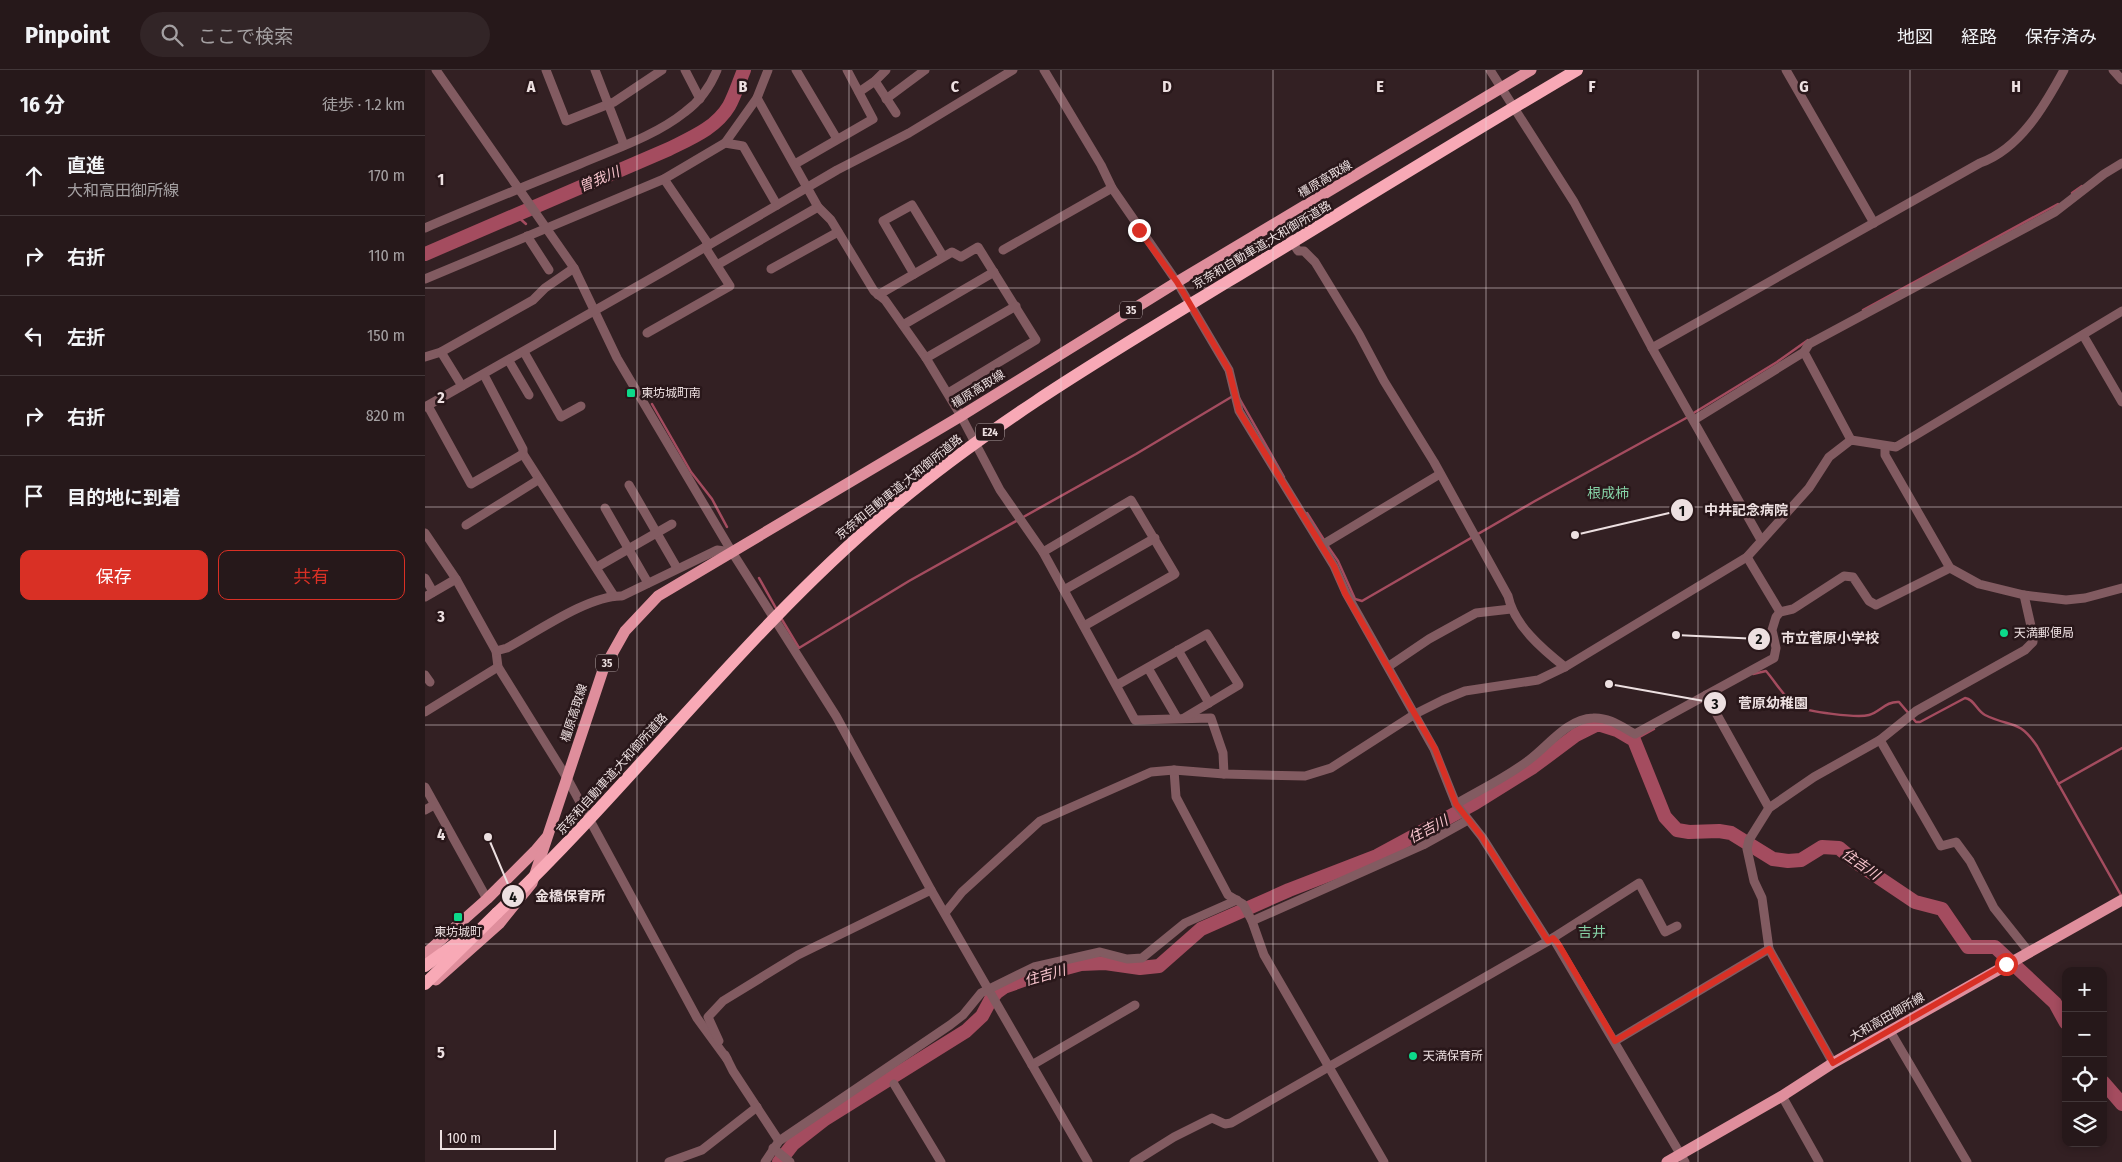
<!DOCTYPE html>
<html lang="ja">
<meta charset="utf-8">
<style>
:root{--surface:#26181a;--page:#322527;--text:#f1f3f6;--muted:#a4a0a2;--line:#423739;--accent:#d93025}
body{margin:0;font-family:"Fira Sans Condensed","Noto Sans JP",sans-serif;background:var(--page);color:var(--text)}
.controls{position:absolute;right:15px;bottom:15px;display:grid;overflow:hidden;border-radius:10px;box-shadow:0 2px 8px #0003}
.controls button{width:45px;height:45px;display:grid;place-items:center;padding:0;border:0;border-bottom:1px solid var(--line);background:var(--surface);color:var(--text);font:25px sans-serif}
.scale{position:absolute;left:15px;bottom:12px;width:116px;box-sizing:border-box;padding-left:5px;border:2px solid #ede0e1;border-top:0;font-size:14px;line-height:18px;white-space:nowrap;color:#ede0e1;-webkit-text-stroke:4px #29171a;paint-order:stroke}
.stop{position:absolute;width:15px;height:15px;margin:-11px;border:4px solid #d93025;border-radius:50%;background:#fff}
.stop.end{background:#d93025;border-color:#fff;box-shadow:0 1px 5px #0008}
.list{margin:0;padding:0;list-style:none}
h2{display:flex;justify-content:space-between;align-items:center;height:65px;margin:0;padding:0 20px;font-size:21px}
h2 small{font-size:16px;font-weight:400;color:var(--muted)}
.list li{display:grid;grid-template-columns:32px 1fr auto;gap:15px;align-items:center;box-sizing:border-box;height:80px;padding:0 20px;border-top:1px solid var(--line)}
.list b{display:block;font-size:19px;white-space:nowrap}
.list p{margin:0;font-size:16px;white-space:nowrap;color:var(--muted)}
.list em{font-size:16px;font-style:normal;color:var(--muted)}
.actions{display:flex;gap:10px;padding:15px 20px}
.actions a{flex:1;padding:11px 0;border:1px solid var(--accent);border-radius:10px;text-align:center;font-size:18px;color:var(--accent)}
.actions .main{background:var(--accent);color:#fff}
.icon{flex:none;width:28px;height:28px;fill:none;stroke:currentColor;stroke-width:2;stroke-linecap:round;stroke-linejoin:round}
.map{position:relative;flex:none;width:1697px;height:1092px;overflow:hidden}
header{display:flex;align-items:center;gap:30px;box-sizing:border-box;height:70px;padding:0 25px;background:var(--surface);border-bottom:1px solid var(--line)}
header strong{font-size:24px}
nav{display:flex;gap:28px;margin-inline-start:auto;font-size:18px}
.search{width:350px;height:45px;background:var(--page);display:flex;align-items:center;gap:12px;box-sizing:border-box;padding:0 18px;border-radius:28px;color:var(--muted);font-size:19px}
main{display:flex}
aside{flex:1;background:var(--surface)}
.map>svg:first-child{display:block}
.lines{fill:none;stroke-linecap:round;stroke-linejoin:round}
.stream{stroke:#a44c5f;stroke-width:2.5}
.river{stroke:#a44c5f;stroke-width:14}
.minor{stroke:#825b61;stroke-width:9}
.major{stroke:#df8e9c;stroke-width:11}
.highway{stroke:#f8a9b6;stroke-width:12}
.highway-bridge{stroke:#f8a9b6;stroke-width:12}
.route{stroke:#d93025;stroke-width:6}
.grid{fill:none;stroke:#ede0e1;stroke-width:1;stroke-opacity:0.55}
.poi-dot{fill:#0cd98a;stroke:#29171a;stroke-width:2}
.labels{text-anchor:middle;stroke-width:5;stroke-linejoin:round;paint-order:stroke}
.shield{fill:#29171a;stroke:#b2a4a5;stroke-width:1}
.shield-label{font-size:11px;font-weight:bold;fill:#ede0e1}
.street-label{font-size:12px;fill:#ede0e1;stroke:#29171a}
.poi-label{font-size:12px;fill:#ede0e1;stroke:#29171a;text-anchor:start}
.water-label{font-size:14px;font-style:italic;fill:#f8c5cd;stroke:#29171a}
.neighbourhood-label{font-size:14px;fill:#86d3a7;stroke:#29171a}
.grid-label{font-size:16px;text-anchor:middle;font-weight:bold;fill:#ede0e1;stroke:#29171a;stroke-width:5;stroke-linejoin:round;paint-order:stroke}
.leader{fill:none;stroke:#ede0e1;stroke-width:2}
.callout-dot{fill:#ede0e1;stroke:#29171a;stroke-width:2}
.mark-label{font-size:15px;text-anchor:middle;font-weight:bold;fill:#111}
.callout-label{font-size:14px;text-anchor:middle;font-weight:bold;fill:#ede0e1;stroke:#29171a;stroke-width:5;stroke-linejoin:round;paint-order:stroke}
</style>
<header>
<strong>Pinpoint</strong>
<div class="search"><svg class="icon" aria-label="search" viewBox="0 0 24 24"><circle cx="10" cy="10" r="6"/><path d="M15 15l6 6"/></svg>ここで検索</div>
<nav><a>地図</a><a>経路</a><a>保存済み</a></nav>
</header>
<main>
<aside>
<h2>16 分<small>徒歩 · 1.2 km</small></h2>
<ul class="list">
<li><svg class="icon" aria-label="ahead" viewBox="0 0 24 24"><path d="M12 20V5M6 11l6-6 6 6"/></svg><div><b>直進</b><p>大和高田御所線</p></div><em>170 m</em></li>
<li><svg class="icon" aria-label="right" viewBox="0 0 24 24"><path d="M7 20v-9h11M14 6l5 5-5 5"/></svg><div><b>右折</b></div><em>110 m</em></li>
<li><svg class="icon" aria-label="left" viewBox="0 0 24 24"><path d="M17 20v-9H6M10 6l-5 5 5 5"/></svg><div><b>左折</b></div><em>150 m</em></li>
<li><svg class="icon" aria-label="right" viewBox="0 0 24 24"><path d="M7 20v-9h11M14 6l5 5-5 5"/></svg><div><b>右折</b></div><em>820 m</em></li>
<li><svg class="icon" aria-label="arrive" viewBox="0 0 24 24"><path d="M6 21V4h12l-3 4 3 4H6"/></svg><div><b>目的地に到着</b></div></li>
</ul>
<div class="actions"><a class="main">保存</a><a>共有</a></div>
</aside>
<div class="map">
<svg width="1697" height="1092" viewBox="0 0 1697 1092">
<rect width="100%" height="100%" fill="#332023"/>
<g class="lines">
<g class="stream">
<polyline points="1647,123 1657,116"/>
<polyline points="92,146 101,154"/>
<polyline points="1438,240 1633,134"/>
<polyline points="813,326 859,407"/>
<polyline points="227,334 266,402 287,429 302,457"/>
<polyline points="1267,344 1352,292 1383,270"/>
<polyline points="882,443 899,470"/>
<polyline points="902,475 913,491 930,529 937,531 1110,431 1263,347"/>
<polyline points="334,508 352,540"/>
<polyline points="356,548 374,578 484,511 711,384 808,326"/>
<path d="M1328,604L1341,601C1349,610 1362,631 1371,636C1382,642 1432,648 1444,645C1455,642 1461,631 1474,632L1491,652H1495L1540,628C1549,629 1552,641 1560,645C1586,658 1593,648 1612,676L1697,827"/>
<polyline points="1209,670 1229,659"/>
<polyline points="1633,714 1697,678"/>
</g>
<g class="river">
<path d="M0,184L244,79C266,68 291,58 304,36C310,25 314,12 319,0"/>
<polyline points="1678,1012 1697,1034"/>
<polyline points="354,1092 368,1074 400,1049 541,961 557,946 566,929 572,922 579,917 604,908 656,894 680,893 715,898 734,896 776,859 864,820 952,786 1050,733 1108,697 1151,665 1173,654 1192,660 1209,670 1240,747 1252,760 1264,762 1294,761 1306,763 1348,789 1363,791 1376,790 1397,777 1414,778 1432,793 1490,832 1517,839 1543,877 1570,877 1630,933 1641,953"/>
</g>
<g class="minor">
<polyline points="11,0 149,198 192,288 307,482 411,646 506,820 663,1092"/>
<polyline points="121,0 141,51 189,32 237,0"/>
<polyline points="170,0 199,75"/>
<polyline points="260,0 275,29"/>
<polyline points="371,0 412,69"/>
<polyline points="619,0 676,95 687,118 752,212 804,300 814,341 909,496 921,523 1009,679 1031,734 1057,767 1123,871"/>
<polyline points="1065,0 1149,132 1227,278 1336,470"/>
<polyline points="1361,0 1449,153"/>
<polyline points="1688,0 1697,10"/>
<polyline points="450,11 471,43"/>
<polyline points="434,22 450,11 461,0"/>
<polyline points="332,28 393,137 406,150 449,221 460,230 501,288 536,346 575,420 618,482 710,650 786,648 798,683 799,704"/>
<polyline points="461,29 500,0"/>
<polyline points="300,73 318,76 352,135"/>
<polyline points="370,94 448,49 422,0"/>
<polyline points="239,109 284,175"/>
<path d="M855,152L873,181H879L890,192L934,264L959,311L1009,392L1083,526C1089,555 1117,579 1140,597"/>
<path d="M0,158C51,136 103,115 155,94C190,79 230,66 260,42C275,31 285,17 292,0"/>
<polyline points="102,166 124,200"/>
<polyline points="578,180 687,118"/>
<polyline points="292,195 393,137"/>
<polyline points="346,199 413,162"/>
<polyline points="489,204 458,151 487,135 518,186"/>
<polyline points="0,209 239,109 300,73 332,28 343,0"/>
<polyline points="453,225 527,182 536,187 553,177 611,270 523,323"/>
<polyline points="478,255 569,202"/>
<polyline points="222,263 305,216 280,177"/>
<polyline points="1658,265 1697,332"/>
<path d="M1227,278L1555,93C1595,79 1620,35 1639,0"/>
<polyline points="99,282 136,347 156,336"/>
<polyline points="1379,282 1426,370"/>
<polyline points="0,287 16,282"/>
<polyline points="501,288 591,236"/>
<polyline points="84,291 104,325"/>
<polyline points="59,305 98,379 98,384 189,526"/>
<polyline points="37,316 16,282 108,230 120,218 149,198"/>
<polyline points="3,336 46,414 98,384"/>
<polyline points="0,337 241,200 412,100 484,63 588,0"/>
<polyline points="1269,350 1379,282 1384,274 1630,142 1679,104 1697,93"/>
<polyline points="1460,376 1460,385 1525,498 1554,514 1599,525 1641,530 1660,528 1697,518"/>
<polyline points="204,415 252,498"/>
<polyline points="180,438 223,513"/>
<polyline points="41,455 113,410"/>
<polyline points="0,463 31,509 71,581 73,597 142,708 272,948 302,989"/>
<polyline points="897,475 1015,404"/>
<polyline points="618,482 706,430 750,504 659,556"/>
<polyline points="1322,487 1355,542"/>
<polyline points="172,497 247,454"/>
<polyline points="0,508 8,522"/>
<polyline points="639,520 730,468"/>
<polyline points="0,527 31,509"/>
<polyline points="753,580 784,633"/>
<path d="M71,581L82,578C112,562 164,525 197,526L292,480L307,482"/>
<polyline points="964,596 1004,569 1051,543 1086,539"/>
<polyline points="723,598 752,648"/>
<polyline points="0,605 5,612"/>
<polyline points="692,615 782,564 814,615 759,648"/>
<polyline points="1281,625 1344,738"/>
<polyline points="0,642 73,597"/>
<polyline points="1455,670 1516,776 1531,772 1545,791 1569,838 1604,882"/>
<polyline points="749,700 751,727 803,825 818,834 827,851 839,885 959,1092"/>
<polyline points="0,717 62,829"/>
<path d="M1031,734C1055,720 1082,707 1104,690C1123,676 1142,649 1168,648C1184,647 1197,657 1210,664L1349,588L1351,578L1347,560L1351,547L1355,542L1368,539L1419,506L1428,507L1444,531L1451,535L1525,498"/>
<polyline points="0,740 9,735"/>
<polyline points="520,843 537,822 615,751 726,702 749,700 799,704 880,706 906,698 990,644 1018,630 1040,621 1113,610 1140,597 1322,487 1384,418 1404,387 1426,370 1471,377 1697,241"/>
<polyline points="827,851 998,775 1043,750"/>
<polyline points="1128,868 1260,1092"/>
<polyline points="1465,961 1542,1092"/>
<polyline points="294,971 283,947 298,931 373,885 506,820"/>
<polyline points="1190,971 1344,879"/>
<polyline points="300,985 308,1001 354,1071"/>
<polyline points="1408,993 1344,879 1337,828 1329,811 1322,779 1324,770 1344,738 1389,707 1455,670 1491,641 1600,580 1608,572 1608,565 1599,525"/>
<polyline points="607,995 710,935"/>
<polyline points="469,1014 516,1092"/>
<polyline points="1357,1026 1394,1092"/>
<polyline points="348,1078 365,1092"/>
<polyline points="244,1092 277,1080 332,1037"/>
<polyline points="340,1092 354,1071 525,955 538,945 556,923 609,897 675,882 702,889 717,888 760,853 812,830"/>
<polyline points="709,1092 749,1067 787,1048 800,1054 806,1053 1123,871 1214,813 1240,862 1252,856"/>
</g>
<g class="major">
<polyline points="0,884 62,829 110,781 121,768"/>
<polyline points="11,910 74,854 107,813 178,600 200,561 233,526 536,346 752,212 1106,0"/>
<polyline points="1242,1092 1357,1026 1408,993 1697,830"/>
</g>
<g class="highway">
<polyline points="0,896 34,871"/>
<polyline points="0,914 72,843"/>
</g>
<path class="highway-bridge" d="M72,843C208,714 320,562 463,441C568,352 686,283 802,212C919,141 1035,69 1152,0"/>
</g>
<g class="lines">
<polyline class="route" points="714,160 752,212 804,300 814,341 909,496 920,523 1010,679 1031,734 1057,767 1123,871 1128,868 1134,875 1190,971 1344,879 1408,993 1581,894"/>
</g>
<path class="grid" d="M212,0V1092M424,0V1092M636,0V1092M848,0V1092M1061,0V1092M1273,0V1092M1485,0V1092M0,218H1697M0,437H1697M0,655H1697M0,874H1697"/>
<g class="poi-dot">
<rect x="201" y="318" width="10" height="10" rx="2.5"/>
<circle cx="1579" cy="563" r="5"/>
<rect x="28" y="842" width="10" height="10" rx="2.5"/>
<circle cx="988" cy="986" r="5"/>
</g>
<g class="labels">
<g class="shield">
<rect x="695" y="231.5" width="22" height="17" rx="4"/>
<rect x="551" y="353.5" width="28" height="17" rx="4"/>
<rect x="171" y="584.5" width="22" height="17" rx="4"/>
</g>
<g class="shield-label">
<text x="706" y="244">35</text>
<text x="565" y="366">E24</text>
<text x="182" y="597">35</text>
</g>
<g class="street-label">
<text transform="translate(900 109) rotate(-31)" y="4">橿原高取線</text>
<text transform="translate(837 175) rotate(-31)" y="4">京奈和自動車道;大和御所道路</text>
<text transform="translate(553 319) rotate(-32)" y="4">橿原高取線</text>
<text transform="translate(474 417) rotate(-39)" y="4">京奈和自動車道;大和御所道路</text>
<text transform="translate(149 643) rotate(-72)" y="4">橿原高取線</text>
<text transform="translate(187 704) rotate(-48)" y="4">京奈和自動車道;大和御所道路</text>
<text transform="translate(1462 947) rotate(-30)" y="4">大和高田御所線</text>
</g>
<g class="poi-label">
<text x="216" y="327">東坊城町南</text>
<text x="1589" y="567">天満郵便局</text>
<text x="33" y="866" text-anchor="middle">東坊城町</text>
<text x="998" y="990">天満保育所</text>
</g>
<g class="water-label">
<text transform="translate(174 109) rotate(-23)" y="5">曽我川</text>
<text transform="translate(1003 759) rotate(-28)" y="5">住吉川</text>
<text transform="translate(1436 794) rotate(35)" y="5">住吉川</text>
<text transform="translate(620 905) rotate(-16)" y="5">住吉川</text>
</g>
<g class="neighbourhood-label">
<text x="1183" y="428">根成柿</text>
<text x="1167" y="867">吉井</text>
</g>
</g>
<g class="grid-label">
<text x="106" y="22">A</text>
<text x="318" y="22">B</text>
<text x="530" y="22">C</text>
<text x="742" y="22">D</text>
<text x="955" y="22">E</text>
<text x="1167" y="22">F</text>
<text x="1379" y="22">G</text>
<text x="1591" y="22">H</text>
<text x="16" y="115">1</text>
<text x="16" y="333">2</text>
<text x="16" y="552">3</text>
<text x="16" y="770">4</text>
<text x="16" y="988">5</text>
</g>
<path class="leader" d="M1150 465L1257 440M1251 565L1334 569M1184 614L1290 633M63 767L88 826"/>
<g class="callout-dot">
<circle cx="1150" cy="465" r="5"/>
<circle cx="1251" cy="565" r="5"/>
<circle cx="1184" cy="614" r="5"/>
<circle cx="63" cy="767" r="5"/>
<circle cx="1257" cy="440" r="12"/>
<circle cx="1334" cy="569" r="12"/>
<circle cx="1290" cy="633" r="12"/>
<circle cx="88" cy="826" r="12"/>
</g>
<g class="mark-label">
<text x="1257" y="446">1</text>
<text x="1334" y="574">2</text>
<text x="1290" y="639">3</text>
<text x="88" y="832">4</text>
</g>
<g class="callout-label">
<text x="1321" y="445">中井記念病院</text>
<text x="1405" y="573">市立菅原小学校</text>
<text x="1348" y="638">菅原幼稚園</text>
<text x="145" y="831">金橋保育所</text>
</g>
</svg>
<div class="controls">
<button>+</button>
<button>−</button>
<button><svg class="icon" aria-label="locate" viewBox="0 0 24 24"><circle cx="12" cy="12" r="6"/><path d="M12 2v4M12 18v4M2 12h4M18 12h4"/></svg></button>
<button><svg class="icon" aria-label="layers" viewBox="0 0 24 24"><path d="M12 4l9 5-9 5-9-5zM3 14l9 5 9-5"/></svg></button>
</div>
<div class="scale">100 m</div>
<div class="stop" style="left:1581px;top:894px"></div>
<div class="stop end" style="left:714px;top:160px"></div>
</div>
</main>
